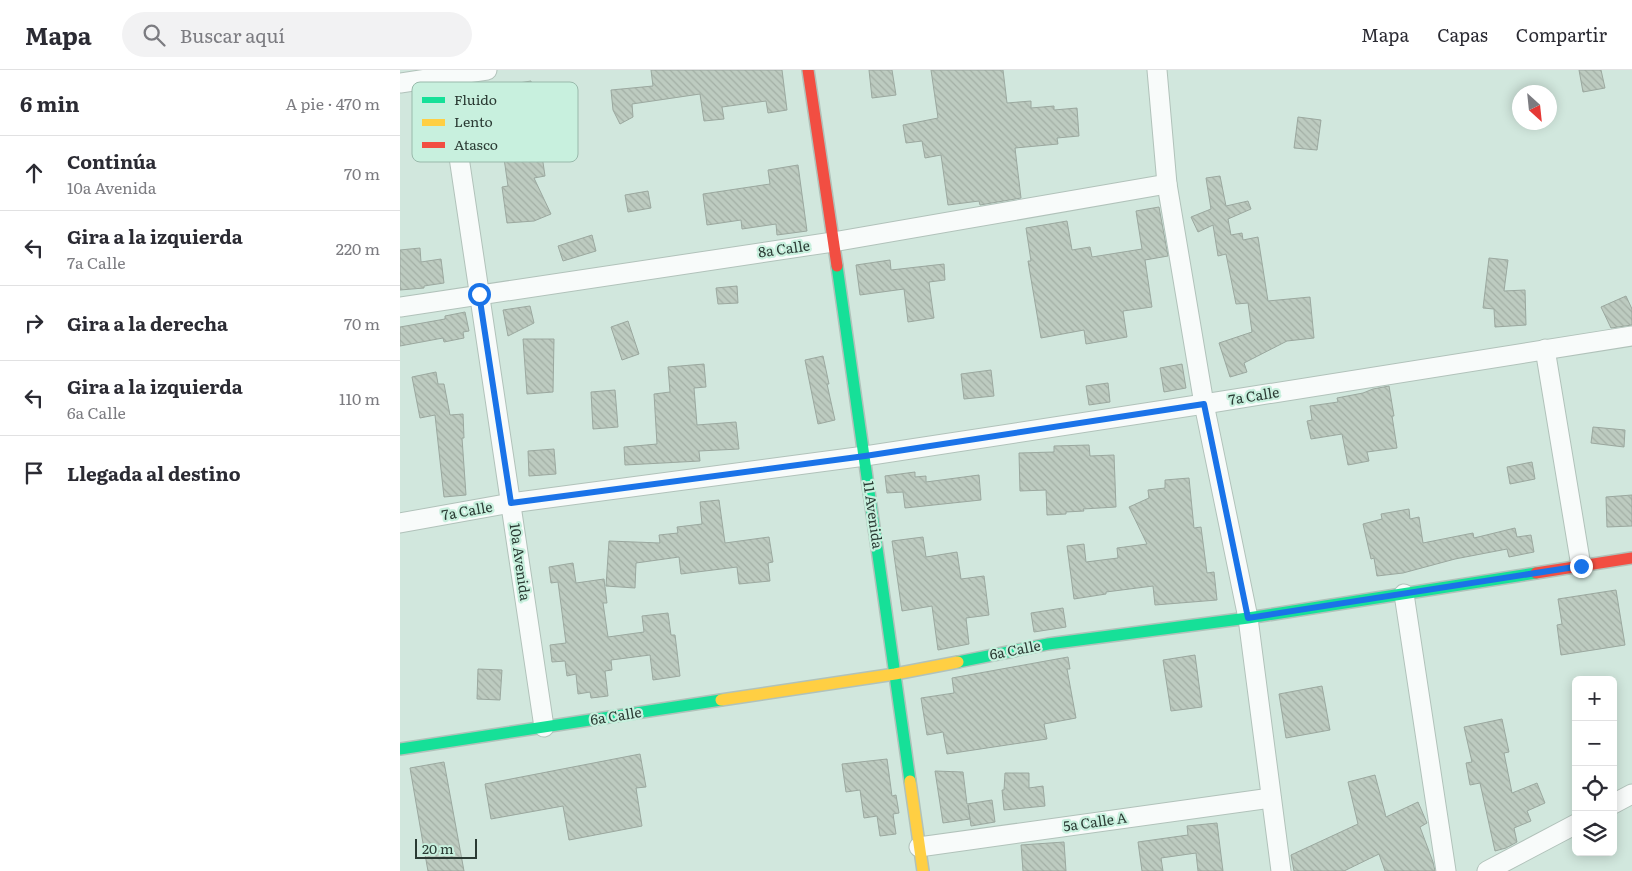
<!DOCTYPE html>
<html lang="es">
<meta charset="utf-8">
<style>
:root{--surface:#fff;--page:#f2f2f3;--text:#2b2b33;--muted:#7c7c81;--line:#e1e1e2}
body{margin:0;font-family:Literata,serif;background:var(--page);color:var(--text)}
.controls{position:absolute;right:15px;bottom:15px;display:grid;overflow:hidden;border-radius:8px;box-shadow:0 2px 12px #0003}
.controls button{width:45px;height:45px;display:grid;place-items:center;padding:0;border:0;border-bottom:1px solid var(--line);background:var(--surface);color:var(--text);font:25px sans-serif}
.compass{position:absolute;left:1112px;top:15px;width:45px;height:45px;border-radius:50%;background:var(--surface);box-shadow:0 2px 12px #0003;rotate:153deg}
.scale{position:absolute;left:15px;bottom:12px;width:62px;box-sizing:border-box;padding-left:5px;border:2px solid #2a3a33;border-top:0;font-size:14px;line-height:18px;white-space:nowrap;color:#2a3a33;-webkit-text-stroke:4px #c8f0de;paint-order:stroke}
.stop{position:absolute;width:15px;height:15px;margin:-11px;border:4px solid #1a73e8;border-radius:50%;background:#fff}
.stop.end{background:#1a73e8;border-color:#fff;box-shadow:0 1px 5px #0008}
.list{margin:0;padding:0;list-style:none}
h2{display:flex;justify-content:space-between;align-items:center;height:65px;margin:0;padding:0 20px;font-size:21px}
h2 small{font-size:16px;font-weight:400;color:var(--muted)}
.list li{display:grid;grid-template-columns:32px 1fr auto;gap:15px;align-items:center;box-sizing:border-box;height:75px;padding:0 20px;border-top:1px solid var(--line)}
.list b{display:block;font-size:19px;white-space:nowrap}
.list p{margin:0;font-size:16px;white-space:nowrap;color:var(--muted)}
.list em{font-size:16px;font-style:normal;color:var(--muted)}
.icon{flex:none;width:28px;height:28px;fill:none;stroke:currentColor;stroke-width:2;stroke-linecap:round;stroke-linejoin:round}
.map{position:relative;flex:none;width:1232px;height:801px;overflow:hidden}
header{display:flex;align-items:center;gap:30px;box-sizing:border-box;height:70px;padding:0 25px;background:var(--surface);border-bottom:1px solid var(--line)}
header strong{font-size:24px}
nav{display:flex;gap:28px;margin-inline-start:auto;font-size:18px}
.search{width:350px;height:45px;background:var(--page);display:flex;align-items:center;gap:12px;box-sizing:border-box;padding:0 18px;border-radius:28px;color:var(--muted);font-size:19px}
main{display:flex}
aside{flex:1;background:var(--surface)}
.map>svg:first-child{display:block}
.building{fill:url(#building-back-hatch);stroke:#9ba89f}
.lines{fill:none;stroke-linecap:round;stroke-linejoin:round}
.street-casing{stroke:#b1c2ba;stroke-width:21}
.fast-casing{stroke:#b1c2ba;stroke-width:14}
.slow-casing{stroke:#b1c2ba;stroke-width:14}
.jam-casing{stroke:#b1c2ba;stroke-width:14}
.street{stroke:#f8fbfa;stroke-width:19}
.fast{stroke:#16e098;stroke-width:11}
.slow{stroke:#ffcf43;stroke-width:11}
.jam{stroke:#f24e42;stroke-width:11}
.route{stroke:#1a73e8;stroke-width:6}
.labels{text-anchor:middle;stroke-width:4.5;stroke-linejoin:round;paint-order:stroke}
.street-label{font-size:14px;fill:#2a3a33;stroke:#c8f0de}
.key{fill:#c8f0de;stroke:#99b9ab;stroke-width:1}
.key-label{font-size:14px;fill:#2a3a33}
</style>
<header>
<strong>Mapa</strong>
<div class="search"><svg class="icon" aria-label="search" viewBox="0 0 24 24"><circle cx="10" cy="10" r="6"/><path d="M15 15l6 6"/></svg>Buscar aquí</div>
<nav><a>Mapa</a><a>Capas</a><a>Compartir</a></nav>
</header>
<main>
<aside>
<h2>6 min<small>A pie · 470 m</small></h2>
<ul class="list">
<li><svg class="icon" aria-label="ahead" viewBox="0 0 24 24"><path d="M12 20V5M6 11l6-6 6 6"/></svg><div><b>Continúa</b><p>10a Avenida</p></div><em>70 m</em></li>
<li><svg class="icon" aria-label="left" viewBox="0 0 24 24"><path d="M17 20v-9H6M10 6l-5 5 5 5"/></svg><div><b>Gira a la izquierda</b><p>7a Calle</p></div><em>220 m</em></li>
<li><svg class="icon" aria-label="right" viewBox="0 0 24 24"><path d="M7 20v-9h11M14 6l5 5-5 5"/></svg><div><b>Gira a la derecha</b></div><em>70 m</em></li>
<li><svg class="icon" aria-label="left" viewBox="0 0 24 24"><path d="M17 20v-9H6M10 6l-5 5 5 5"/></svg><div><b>Gira a la izquierda</b><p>6a Calle</p></div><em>110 m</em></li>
<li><svg class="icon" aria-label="arrive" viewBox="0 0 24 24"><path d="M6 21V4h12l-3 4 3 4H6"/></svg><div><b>Llegada al destino</b></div></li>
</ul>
</aside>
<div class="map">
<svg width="1232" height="801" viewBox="0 0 1232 801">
<defs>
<pattern id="building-back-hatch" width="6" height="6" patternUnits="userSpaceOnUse" patternTransform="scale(1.25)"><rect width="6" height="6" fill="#bdcbc0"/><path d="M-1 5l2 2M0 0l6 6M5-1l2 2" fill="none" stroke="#a3afa5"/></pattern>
</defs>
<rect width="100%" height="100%" fill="#d1e7dd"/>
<g class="building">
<polygon points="251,0 382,0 387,40 368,43 366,31 322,37 324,49 304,51 300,24 232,34 233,47 220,54 213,40 211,20 253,16"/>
<polygon points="469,0 492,0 496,25 472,28"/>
<polygon points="531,0 603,0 607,33 631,31 631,38 654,36 654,40 677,38 679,66 657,68 658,74 615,78 621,128 580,135 579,131 548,135 541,85 525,88 522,71 506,73 503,55 538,48"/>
<polygon points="1179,0 1201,0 1205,18 1183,22"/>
<polygon points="131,11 145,106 134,108 151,144 134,151 107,153 102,117 108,116 99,54 95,54 89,18"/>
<polygon points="898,47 921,50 917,80 894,78"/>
<polygon points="398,95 407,161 377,165 376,154 342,159 341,150 307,155 303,124 370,114 368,100"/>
<polygon points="820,106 826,136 848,131 851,139 828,149 831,165 842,163 843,170 858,167 868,231 910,227 914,268 887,271 844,293 847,302 830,307 819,273 852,262 848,233 836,234 826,184 818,186 813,155 798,162 791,147 811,139 806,108"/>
<polygon points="248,121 251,138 228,142 225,125"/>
<polygon points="759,137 768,186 745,190 752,237 723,241 727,267 686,274 684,260 641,268 628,191 631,191 626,158 667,151 672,180 690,177 692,187 742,179 736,141"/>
<polygon points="192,165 196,181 163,191 158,176"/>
<polygon points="20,178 21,192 41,189 44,213 24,216 24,218 0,220 0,180"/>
<polygon points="1089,188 1108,190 1104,221 1125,220 1126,255 1095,257 1094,239 1083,238"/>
<polygon points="490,190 491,200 544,194 545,210 529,212 534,248 508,252 504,219 460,225 456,195"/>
<polygon points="337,216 338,233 318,234 316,218"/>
<polygon points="1226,226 1232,239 1232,255 1211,258 1201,237"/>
<polygon points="130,236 134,253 108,266 103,240"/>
<polygon points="65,242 69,261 63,262 64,268 44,272 43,268 0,276 0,257 45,249 45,246"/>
<polygon points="228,251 239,284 222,290 211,257"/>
<polygon points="123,269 154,269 153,322 127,324"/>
<polygon points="423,286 429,314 427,314 435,350 418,354 405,290"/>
<polygon points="304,294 306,317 294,318 297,355 336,352 339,379 299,381 300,391 225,395 224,377 257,374 254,324 270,322 268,297"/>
<polygon points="782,294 786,318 764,322 760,298"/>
<polygon points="591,300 594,326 564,329 561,304"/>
<polygon points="36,302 38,314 44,314 50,345 63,344 64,368 62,368 66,425 44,427 35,345 20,348 12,307"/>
<polygon points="708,313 710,332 689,335 686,316"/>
<polygon points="989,316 994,346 992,346 997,378 967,382 969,391 948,395 942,364 911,369 907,351 912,350 910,336 938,332 937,328 963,323 973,319"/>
<polygon points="215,320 218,357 193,359 191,322"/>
<polygon points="1193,357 1225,360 1224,377 1191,373"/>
<polygon points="689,375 690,386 714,385 716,437 683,439 684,441 666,442 666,444 647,445 646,420 620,421 619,383 654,382 654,376"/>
<polygon points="154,379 156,404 129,406 128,381"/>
<polygon points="1132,392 1135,409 1110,414 1107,397"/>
<polygon points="515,402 515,407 526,406 526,412 579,405 581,430 505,438 503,422 487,423 485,406"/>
<polygon points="789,408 794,458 801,457 807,503 814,502 817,530 755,535 753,516 706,522 706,524 674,529 667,476 684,474 686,492 718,488 717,478 747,474 729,437 749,428 748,420 765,418 765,410"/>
<polygon points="1232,425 1232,456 1207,457 1206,427"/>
<polygon points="319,430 325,473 369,467 373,492 368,493 370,511 339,514 337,497 281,504 279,487 236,493 235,518 206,516 209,471 260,473 259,465 278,463 277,457 302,454 300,432"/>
<polygon points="1009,439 1010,449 1019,447 1023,473 1073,463 1074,468 1115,458 1117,467 1131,465 1134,482 1109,487 1107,479 1055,489 1003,503 977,506 974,488 971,489 963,454 982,449 981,444"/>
<polygon points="523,467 526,487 557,482 561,509 584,506 589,545 566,548 569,574 538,580 532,536 502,541 492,471"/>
<polygon points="173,493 176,513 204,509 207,533 203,533 208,567 244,562 242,546 268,543 271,565 275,565 280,606 253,610 250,585 211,590 212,600 205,601 208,626 191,628 190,622 178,624 176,604 167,606 165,591 152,592 150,575 166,573 158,512 151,513 149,497"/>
<polygon points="1216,520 1225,575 1161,585 1157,555 1162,554 1158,529"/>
<polygon points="663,538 666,557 634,562 631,543"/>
<polygon points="795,585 802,637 771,641 763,590"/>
<polygon points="668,587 670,599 667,599 676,648 644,654 647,669 547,684 543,662 527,665 521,628 554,623 552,608"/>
<polygon points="78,599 102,600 100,630 77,629"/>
<polygon points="922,616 930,660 886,668 879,624"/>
<polygon points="1102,649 1109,682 1104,683 1112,723 1137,713 1145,733 1127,741 1131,751 1114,758 1117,772 1106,778 1095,781 1080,713 1070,715 1066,693 1072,692 1064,657"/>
<polygon points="240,684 246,717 236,718 242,756 169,770 163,736 91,749 85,714"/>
<polygon points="487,689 492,726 496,725 499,743 493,744 496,764 480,766 477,746 464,748 460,720 446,722 442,694"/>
<polygon points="44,692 64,801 28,801 24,779 10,698"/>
<polygon points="535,701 563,702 567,734 592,730 595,752 571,756 568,735 570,749 543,753"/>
<polygon points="605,703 629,703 629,718 643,716 645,736 604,740 602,720 604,720"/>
<polygon points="975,705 986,747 1018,732 1027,753 1020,757 1033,792 1035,801 985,801 979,784 944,801 894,801 891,785 958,754 948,712"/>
<polygon points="817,753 823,801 798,801 796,783 761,788 763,801 742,801 738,772 788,765 787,756"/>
<polygon points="664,772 666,801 623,801 621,775"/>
</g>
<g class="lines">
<g class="street-casing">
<g id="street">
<polyline points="46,0 144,657"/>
<polyline points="757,0 767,114 804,334 848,548 881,801"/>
<polyline points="0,13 87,0"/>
<polyline points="0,237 433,172 767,114"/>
<polyline points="1145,279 1181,496"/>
<polyline points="0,453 111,433 465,386 804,334 1232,266"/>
<polyline points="1004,524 1046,801"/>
<polyline points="1213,734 1232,724"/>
<polyline points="519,777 871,728"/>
<polyline points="1087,801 1176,754"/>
</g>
</g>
<g class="fast-casing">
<g id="fast">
<polyline points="437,196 510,711"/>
<polyline points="558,592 648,574 848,548 1136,503"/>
<polyline points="0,679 321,630"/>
</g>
</g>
<g class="slow-casing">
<g id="slow">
<polyline points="321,630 495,604 558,592"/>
<polyline points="510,711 523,801"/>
</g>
</g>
<g class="jam-casing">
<g id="jam">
<polyline points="408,0 437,196"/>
<polyline points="1136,503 1232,488"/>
</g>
</g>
<use href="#street" class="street"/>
<use href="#fast" class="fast"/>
<use href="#slow" class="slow"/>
<use href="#jam" class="jam"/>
</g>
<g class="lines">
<polyline class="route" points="79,224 111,433 465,386 804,334 848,548 1181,496"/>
</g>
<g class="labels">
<g class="street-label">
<text transform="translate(384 179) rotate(-8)" y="5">8a Calle</text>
<text transform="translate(854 326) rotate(-9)" y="5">7a Calle</text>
<text transform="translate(67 441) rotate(-10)" y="5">7a Calle</text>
<text transform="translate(473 445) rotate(82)" y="5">11 Avenida</text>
<text transform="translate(120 492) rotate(82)" y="5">10a Avenida</text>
<text transform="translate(615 580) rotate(-11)" y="5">6a Calle</text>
<text transform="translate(216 646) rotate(-9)" y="5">6a Calle</text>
<text transform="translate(695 752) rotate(-8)" y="5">5a Calle A</text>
</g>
</g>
<rect x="12" y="12" width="166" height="80" rx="8" class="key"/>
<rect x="22" y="27" width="23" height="6" fill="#16e098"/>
<rect x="22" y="49" width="23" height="7" fill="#ffcf43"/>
<rect x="22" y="72" width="23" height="6" fill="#f24e42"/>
<g class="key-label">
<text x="54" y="35">Fluido</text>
<text x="54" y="57">Lento</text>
<text x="54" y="80">Atasco</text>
</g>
</svg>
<div class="controls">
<button>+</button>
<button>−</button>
<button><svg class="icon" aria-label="locate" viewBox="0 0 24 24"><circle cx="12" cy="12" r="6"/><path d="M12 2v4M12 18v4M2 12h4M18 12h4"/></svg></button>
<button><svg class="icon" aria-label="layers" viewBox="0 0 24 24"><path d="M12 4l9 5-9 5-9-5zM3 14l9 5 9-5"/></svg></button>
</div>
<svg class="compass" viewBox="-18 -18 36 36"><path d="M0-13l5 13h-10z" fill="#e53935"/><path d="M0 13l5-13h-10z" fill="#7c7c81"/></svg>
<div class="scale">20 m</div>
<div class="stop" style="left:79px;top:224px"></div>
<div class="stop end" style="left:1181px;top:496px"></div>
</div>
</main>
